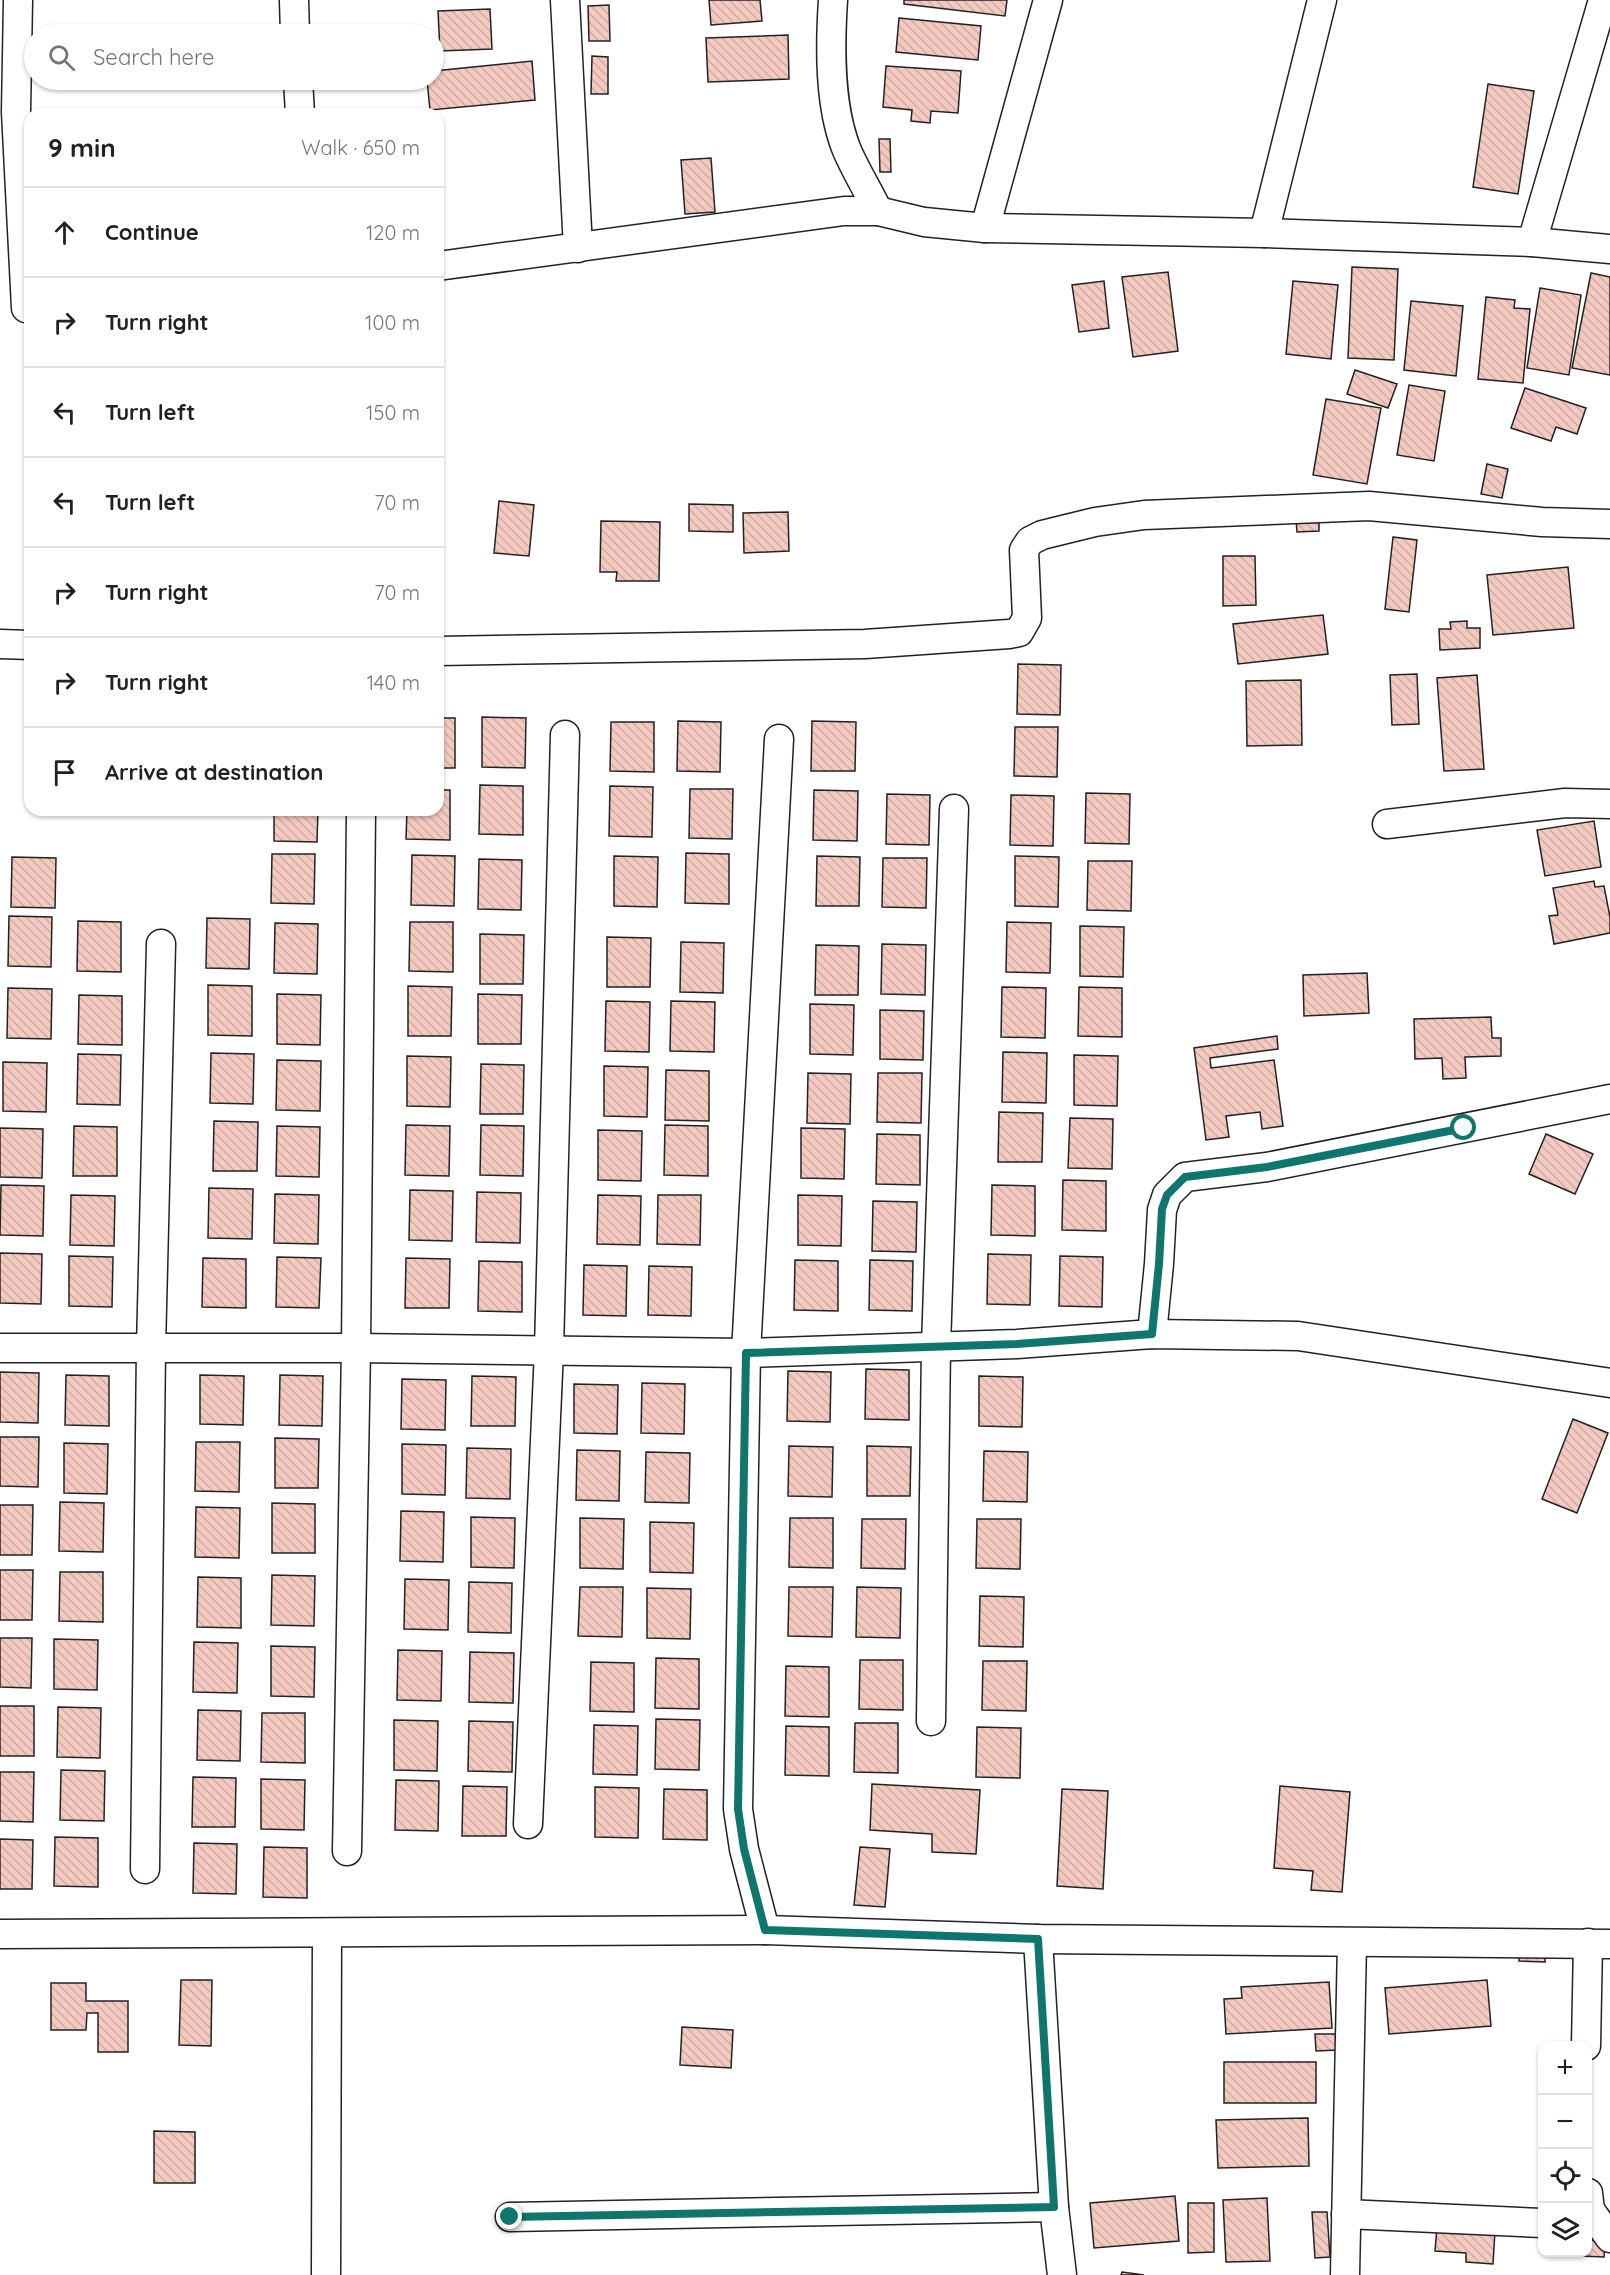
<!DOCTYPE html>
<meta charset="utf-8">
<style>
:root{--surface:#fff;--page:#f6f6f6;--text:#202124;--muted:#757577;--line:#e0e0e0}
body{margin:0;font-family:Quicksand,sans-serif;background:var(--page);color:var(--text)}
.controls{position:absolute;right:18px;bottom:18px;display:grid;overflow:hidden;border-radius:12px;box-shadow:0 2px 4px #0004}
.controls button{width:54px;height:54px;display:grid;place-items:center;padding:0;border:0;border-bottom:2px solid var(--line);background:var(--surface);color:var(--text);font:30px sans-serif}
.stop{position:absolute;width:18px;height:18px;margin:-14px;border:4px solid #0f766e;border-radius:50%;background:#fff}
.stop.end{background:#0f766e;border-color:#fff;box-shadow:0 2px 6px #0008}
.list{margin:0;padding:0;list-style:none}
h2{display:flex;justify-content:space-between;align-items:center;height:78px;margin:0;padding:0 24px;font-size:26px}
h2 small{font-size:20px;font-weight:400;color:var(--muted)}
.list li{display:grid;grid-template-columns:39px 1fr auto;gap:18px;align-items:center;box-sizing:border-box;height:90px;padding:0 24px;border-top:2px solid var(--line)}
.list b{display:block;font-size:22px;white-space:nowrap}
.list em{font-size:20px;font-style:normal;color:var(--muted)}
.icon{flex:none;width:33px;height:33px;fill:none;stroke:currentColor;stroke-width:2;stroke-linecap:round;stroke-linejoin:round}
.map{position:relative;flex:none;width:1610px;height:2275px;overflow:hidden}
.search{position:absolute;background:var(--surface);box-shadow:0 2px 4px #0004;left:24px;top:24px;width:420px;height:66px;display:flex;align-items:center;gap:15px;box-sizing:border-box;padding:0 21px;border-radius:33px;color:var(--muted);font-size:22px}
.panel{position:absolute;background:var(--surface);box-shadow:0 2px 4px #0004;left:24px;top:108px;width:420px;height:708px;border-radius:18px}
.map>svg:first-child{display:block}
.building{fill:url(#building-back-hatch);stroke:#222;stroke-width:1.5}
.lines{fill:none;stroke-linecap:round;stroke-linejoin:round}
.minor-casing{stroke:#222;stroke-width:31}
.minor{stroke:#fff;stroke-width:28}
.route{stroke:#0f766e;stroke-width:8}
</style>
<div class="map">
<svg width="1610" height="2275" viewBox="0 0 1610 2275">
<defs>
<pattern id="building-back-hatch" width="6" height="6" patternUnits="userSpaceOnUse" patternTransform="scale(1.5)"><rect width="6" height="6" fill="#f3c9c0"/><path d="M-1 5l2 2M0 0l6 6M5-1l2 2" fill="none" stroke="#d0aca5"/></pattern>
</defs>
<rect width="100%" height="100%" fill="#fff"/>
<g class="building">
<polygon points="709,0 760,0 762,21 711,25"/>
<polygon points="904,0 1007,0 1005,16 904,4"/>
<polygon points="609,5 610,41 589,41 588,6"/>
<polygon points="490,9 492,49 440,51 438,11"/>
<polygon points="899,18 981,26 978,60 896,52"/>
<polygon points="788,35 789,79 708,82 706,38"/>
<polygon points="592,56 608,57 608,94 591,94"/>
<polygon points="532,61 535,100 430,110 427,80 434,80 434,71"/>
<polygon points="886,66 961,71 958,113 931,111 930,123 911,121 912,110 883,107"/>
<polygon points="1488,84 1534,91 1518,194 1473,187"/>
<polygon points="879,139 890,139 891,172 880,172"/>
<polygon points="711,158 715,212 685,214 681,160"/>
<polygon points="1352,267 1398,269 1394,360 1348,358"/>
<polygon points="1168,272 1178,351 1133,357 1122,277"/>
<polygon points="1591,273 1610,277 1610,375 1572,368"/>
<polygon points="1104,281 1109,328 1079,332 1072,285"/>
<polygon points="1293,281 1338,285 1331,359 1286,354"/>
<polygon points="1540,288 1581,295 1569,375 1527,368"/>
<polygon points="1486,297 1515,300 1514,308 1530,309 1523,383 1478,379"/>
<polygon points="1411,301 1463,306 1456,376 1404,370"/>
<polygon points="438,346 443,374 438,375"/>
<polygon points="1355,370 1397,384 1388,408 1347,394"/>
<polygon points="1409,385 1445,391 1434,461 1397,455"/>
<polygon points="1525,388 1586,408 1577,434 1556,427 1551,441 1511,428"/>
<polygon points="1326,399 1381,408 1367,484 1313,475"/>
<polygon points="1487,464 1508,469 1502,498 1481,494"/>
<polygon points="499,501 534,505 529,556 494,553"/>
<polygon points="689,504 733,505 733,532 689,531"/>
<polygon points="788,512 789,551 744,553 743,513"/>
<polygon points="1319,518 1319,531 1297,532 1296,519"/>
<polygon points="601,521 660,522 659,581 616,581 617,572 600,572"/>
<polygon points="1393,537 1417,540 1409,612 1385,609"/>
<polygon points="1223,556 1255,556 1256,605 1223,606"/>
<polygon points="1568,567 1574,628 1493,635 1487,575"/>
<polygon points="1323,615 1328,654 1238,664 1233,624"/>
<polygon points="1467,621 1467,628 1480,628 1480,648 1440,650 1439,629 1451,629 1450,622"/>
<polygon points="1018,664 1061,665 1060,715 1017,714"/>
<polygon points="1417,674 1419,724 1392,725 1390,675"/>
<polygon points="1477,675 1484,769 1444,771 1437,678"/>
<polygon points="1301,680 1302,745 1247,746 1246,681"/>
<polygon points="482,717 526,718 525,768 482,767"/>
<rect x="438" y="718" width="17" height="50"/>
<polygon points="678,721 721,722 720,772 677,771"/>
<polygon points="812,721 856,722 855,771 811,771"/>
<polygon points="611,722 654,722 654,772 610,771"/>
<polygon points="1015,727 1058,727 1057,777 1014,776"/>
<polygon points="480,785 523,786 523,835 479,834"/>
<polygon points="610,786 653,787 652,837 609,836"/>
<polygon points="690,789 733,789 732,839 689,838"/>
<polygon points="438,790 450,790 450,840 406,839 407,810 438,810"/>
<polygon points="814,790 858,791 857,841 813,840"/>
<polygon points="1086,793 1130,794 1129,844 1085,843"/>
<polygon points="887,794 930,795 929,845 886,844"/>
<polygon points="1011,795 1054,796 1053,846 1010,845"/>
<polygon points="274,810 318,810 317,842 274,841"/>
<polygon points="1594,821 1601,867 1545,876 1537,830"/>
<polygon points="686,853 729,854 729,904 685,903"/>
<polygon points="272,854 315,854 314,904 271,903"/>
<polygon points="412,855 455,856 454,906 411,905"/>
<polygon points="614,856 658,857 657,907 614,906"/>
<polygon points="817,856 860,857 859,906 816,906"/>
<polygon points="1015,856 1059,857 1058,907 1015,906"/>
<polygon points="12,857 56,858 55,908 11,907"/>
<polygon points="883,858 927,858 926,908 882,907"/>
<polygon points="479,859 522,860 521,910 478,909"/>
<polygon points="1088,861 1132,861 1131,911 1087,910"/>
<polygon points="1594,881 1595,887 1604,886 1610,917 1610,933 1554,944 1549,916 1558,915 1553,888"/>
<polygon points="9,916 52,917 51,967 8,966"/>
<polygon points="207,918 250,919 249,969 206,968"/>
<polygon points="78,921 121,922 121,972 77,971"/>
<polygon points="410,922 453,922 453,972 409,971"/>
<polygon points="1007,922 1051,923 1050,973 1006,972"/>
<polygon points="275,923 318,924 317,974 274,973"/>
<polygon points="1080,926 1124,927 1123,977 1080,976"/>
<polygon points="480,934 524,935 523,984 480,984"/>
<polygon points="607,937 651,938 650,987 607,987"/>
<polygon points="681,942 724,943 723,993 680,992"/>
<polygon points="882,944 926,945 925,995 881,994"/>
<polygon points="816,945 859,946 858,995 815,995"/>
<polygon points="1367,973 1369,1013 1304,1016 1303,975"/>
<polygon points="208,985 252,986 252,1036 208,1035"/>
<polygon points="408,986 452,987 451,1036 408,1036"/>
<polygon points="1002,987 1046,988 1045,1038 1001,1037"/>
<polygon points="1079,987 1122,988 1122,1037 1078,1036"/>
<polygon points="8,988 52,989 51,1039 7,1038"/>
<polygon points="277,994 321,995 320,1045 277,1044"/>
<polygon points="478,994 522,995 521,1044 478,1044"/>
<polygon points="79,995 122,996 122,1045 78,1044"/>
<polygon points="606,1001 650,1002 649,1052 605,1051"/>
<polygon points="671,1001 715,1002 714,1052 670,1051"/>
<polygon points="810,1004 854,1005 853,1055 810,1054"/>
<polygon points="880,1010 924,1011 923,1060 880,1059"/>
<polygon points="1491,1017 1492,1038 1501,1038 1501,1056 1465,1057 1466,1078 1443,1079 1442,1058 1415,1059 1414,1019"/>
<polygon points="1277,1036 1278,1049 1210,1058 1211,1068 1274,1060 1283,1126 1262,1129 1260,1112 1226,1116 1229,1137 1206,1140 1194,1048"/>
<polygon points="1003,1052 1047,1053 1046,1103 1002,1102"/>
<polygon points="211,1053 254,1054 253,1104 210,1103"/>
<polygon points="78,1054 121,1055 120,1105 77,1104"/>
<polygon points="1074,1055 1118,1056 1117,1106 1074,1105"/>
<polygon points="407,1056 451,1057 450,1107 407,1106"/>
<polygon points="277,1060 321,1061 320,1111 276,1110"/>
<polygon points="3,1062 47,1063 46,1112 3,1111"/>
<polygon points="481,1064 524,1065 523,1114 480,1114"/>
<polygon points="604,1066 648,1067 647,1117 604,1116"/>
<polygon points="666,1070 709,1071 709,1121 665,1120"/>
<polygon points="808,1073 851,1074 850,1124 807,1123"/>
<polygon points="878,1073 922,1073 921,1123 877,1122"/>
<polygon points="999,1112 1043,1113 1042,1162 998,1162"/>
<polygon points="1070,1118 1113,1119 1112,1169 1068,1168"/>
<polygon points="214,1121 258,1122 257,1171 213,1171"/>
<polygon points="406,1125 450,1126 449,1176 405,1175"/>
<polygon points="481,1125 524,1126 523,1176 480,1175"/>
<polygon points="665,1125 708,1126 708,1176 664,1175"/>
<polygon points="74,1126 117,1127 117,1176 73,1176"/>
<polygon points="277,1126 320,1127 319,1177 276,1176"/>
<polygon points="0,1128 43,1129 42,1178 0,1177"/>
<polygon points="801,1128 845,1129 844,1179 801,1178"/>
<polygon points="598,1130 642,1131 641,1181 598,1180"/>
<polygon points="877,1134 920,1135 920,1185 876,1184"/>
<polygon points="1546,1134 1593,1154 1575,1194 1529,1174"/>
<polygon points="1063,1180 1106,1181 1106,1231 1062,1230"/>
<polygon points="1,1185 44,1186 43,1236 0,1235"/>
<polygon points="992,1185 1035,1186 1035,1236 991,1235"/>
<polygon points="209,1188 253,1189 252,1239 208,1238"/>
<polygon points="410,1190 453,1191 452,1241 409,1240"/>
<polygon points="477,1192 521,1193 520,1243 476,1242"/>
<polygon points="275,1194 319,1195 318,1244 274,1243"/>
<polygon points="71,1195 115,1196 114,1246 70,1245"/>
<polygon points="598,1195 641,1196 640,1245 597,1244"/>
<polygon points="658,1195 701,1195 700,1245 657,1244"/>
<polygon points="798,1195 842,1196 841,1246 798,1245"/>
<polygon points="873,1201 917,1202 916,1252 872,1251"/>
<polygon points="0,1253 42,1254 41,1304 0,1303"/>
<polygon points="988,1254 1031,1255 1030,1305 987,1304"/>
<polygon points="69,1256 113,1257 112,1307 69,1306"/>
<polygon points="1060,1256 1103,1257 1102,1307 1059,1306"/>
<polygon points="277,1257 321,1258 319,1308 276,1307"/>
<polygon points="203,1258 246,1259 246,1308 202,1307"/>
<polygon points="406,1258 450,1259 449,1308 405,1308"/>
<polygon points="795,1260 838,1261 838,1311 794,1310"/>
<polygon points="870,1260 913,1261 912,1311 869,1310"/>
<polygon points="479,1261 522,1262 522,1312 478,1311"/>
<polygon points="584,1265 627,1266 626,1316 583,1315"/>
<polygon points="649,1266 692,1267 691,1316 648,1315"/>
<polygon points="866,1369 909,1370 909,1420 865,1419"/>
<polygon points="788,1371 831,1372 830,1422 787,1421"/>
<polygon points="0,1372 39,1373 38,1423 0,1422"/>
<polygon points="66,1375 109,1376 109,1426 65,1425"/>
<polygon points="200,1375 244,1376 243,1425 200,1424"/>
<polygon points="280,1375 323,1376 322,1426 279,1425"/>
<polygon points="472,1376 516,1377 515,1426 471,1426"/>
<polygon points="979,1376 1023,1377 1022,1427 979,1426"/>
<polygon points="402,1379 446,1380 445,1430 401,1429"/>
<polygon points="642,1383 685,1384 684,1434 641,1433"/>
<polygon points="574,1384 618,1385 617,1434 574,1433"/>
<polygon points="1573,1419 1608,1433 1577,1513 1542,1499"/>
<polygon points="0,1437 39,1437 38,1487 0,1486"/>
<polygon points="275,1438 319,1439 318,1488 275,1488"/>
<polygon points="196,1442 240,1442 239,1492 195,1491"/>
<polygon points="64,1443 108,1444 107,1494 64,1493"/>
<polygon points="402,1444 446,1445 445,1495 402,1494"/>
<polygon points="789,1446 833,1447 832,1497 788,1496"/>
<polygon points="867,1446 911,1447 910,1496 867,1496"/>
<polygon points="467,1448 511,1449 510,1499 466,1498"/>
<polygon points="577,1450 620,1451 619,1501 576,1500"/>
<polygon points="984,1451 1028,1452 1027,1502 983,1501"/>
<polygon points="646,1452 690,1453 689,1503 645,1502"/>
<polygon points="60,1502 104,1503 103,1552 59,1551"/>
<polygon points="272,1503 315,1504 315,1553 272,1553"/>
<polygon points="0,1505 33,1505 32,1555 0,1555"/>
<polygon points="196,1507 240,1508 239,1558 195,1557"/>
<polygon points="401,1511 444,1512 443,1562 400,1561"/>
<polygon points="471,1517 515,1518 514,1568 471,1567"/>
<polygon points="580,1518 624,1519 623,1569 580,1568"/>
<polygon points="790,1518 833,1518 833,1568 789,1567"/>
<polygon points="862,1519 906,1519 905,1569 861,1568"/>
<polygon points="977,1519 1021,1519 1020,1569 976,1568"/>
<polygon points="650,1522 694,1523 693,1573 650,1572"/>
<polygon points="0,1570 33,1570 32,1620 0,1620"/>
<polygon points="60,1572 103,1572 103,1622 59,1621"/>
<polygon points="272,1575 315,1576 314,1626 271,1625"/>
<polygon points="198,1577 241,1578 241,1628 197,1627"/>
<polygon points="405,1579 449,1580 448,1630 404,1629"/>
<polygon points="469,1582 512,1583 511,1633 468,1632"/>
<polygon points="580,1587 623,1587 622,1637 578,1636"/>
<polygon points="789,1587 833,1587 832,1637 788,1636"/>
<polygon points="857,1587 901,1588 900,1638 856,1637"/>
<polygon points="647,1588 691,1589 690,1639 647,1638"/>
<polygon points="980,1596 1024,1597 1023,1647 979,1646"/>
<polygon points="0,1638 32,1638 31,1688 0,1687"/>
<polygon points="54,1639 98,1640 97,1690 54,1689"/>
<polygon points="194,1642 238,1643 237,1693 193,1692"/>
<polygon points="271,1646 315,1647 314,1697 271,1696"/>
<polygon points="398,1650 442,1651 441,1701 397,1700"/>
<polygon points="470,1652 514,1653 513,1703 469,1702"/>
<polygon points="656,1658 699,1659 699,1709 655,1708"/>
<polygon points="860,1660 903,1660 903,1710 859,1709"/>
<polygon points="983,1661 1027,1661 1026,1711 982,1710"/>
<polygon points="591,1662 634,1663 634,1712 590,1711"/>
<polygon points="786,1666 829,1667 829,1717 785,1716"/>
<rect x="0" y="1706" width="34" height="50"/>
<polygon points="58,1707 101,1708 100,1758 57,1757"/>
<polygon points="198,1710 241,1711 240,1761 197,1760"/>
<polygon points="262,1713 305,1713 305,1763 261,1762"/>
<polygon points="656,1719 700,1720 699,1770 655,1769"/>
<polygon points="394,1720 438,1721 437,1771 394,1770"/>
<polygon points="469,1721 513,1722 512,1772 468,1771"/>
<polygon points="855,1723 898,1723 898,1773 854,1772"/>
<polygon points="594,1725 638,1726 637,1775 593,1774"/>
<polygon points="786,1726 829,1727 829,1776 785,1775"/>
<polygon points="977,1727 1021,1728 1020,1778 976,1777"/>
<polygon points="61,1770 105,1771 104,1821 60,1820"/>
<polygon points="0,1772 34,1772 33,1822 0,1821"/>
<polygon points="193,1777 236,1778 235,1827 192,1827"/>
<polygon points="261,1779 305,1780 304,1830 261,1829"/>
<polygon points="396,1780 439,1781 438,1831 395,1830"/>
<polygon points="872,1784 980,1790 976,1854 932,1852 932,1834 870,1830"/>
<polygon points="463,1786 507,1787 506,1836 462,1836"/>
<polygon points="1280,1786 1350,1792 1342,1892 1311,1890 1313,1871 1274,1868"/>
<polygon points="595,1787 639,1788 638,1838 595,1837"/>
<polygon points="664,1789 707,1790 707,1840 663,1839"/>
<polygon points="1062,1789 1108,1791 1103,1889 1057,1886"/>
<polygon points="55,1837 98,1838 98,1887 54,1886"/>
<polygon points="0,1839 33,1840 32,1889 0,1889"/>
<polygon points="194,1843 237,1844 236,1894 193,1893"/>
<polygon points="264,1847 307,1848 307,1898 263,1897"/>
<polygon points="860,1847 890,1849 885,1907 854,1905"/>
<polygon points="1519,1952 1545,1952 1545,1962 1519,1961"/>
<polygon points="181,1980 212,1980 211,2046 179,2045"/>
<polygon points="1487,1980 1491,2026 1389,2034 1385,1988"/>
<polygon points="1329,1982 1332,2028 1226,2034 1224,1999 1242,1998 1241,1987"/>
<polygon points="51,1983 86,1983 86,2001 128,2001 128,2052 98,2052 98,2013 87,2013 86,2030 51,2030"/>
<polygon points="682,2027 733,2030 731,2068 680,2065"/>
<polygon points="1315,2034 1338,2034 1338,2050 1316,2051"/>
<rect x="1224" y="2062" width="92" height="41"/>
<polygon points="1308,2118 1309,2166 1218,2168 1216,2120"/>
<polygon points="154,2131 195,2132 195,2183 154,2183"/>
<polygon points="1175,2196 1179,2241 1094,2248 1090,2203"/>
<polygon points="1267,2198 1270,2261 1226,2262 1223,2200"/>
<polygon points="1188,2203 1214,2203 1214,2252 1188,2253"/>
<polygon points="1312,2212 1327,2212 1330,2257 1315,2258"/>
<polygon points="1437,2227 1495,2231 1493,2264 1466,2262 1466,2253 1435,2251"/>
<polygon points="1588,2240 1605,2241 1604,2257 1580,2256 1580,2252 1588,2252"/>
<polygon points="1122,2272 1144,2275 1121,2275"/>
</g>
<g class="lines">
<g class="minor-casing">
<g id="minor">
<polyline points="18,0 16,112 26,308"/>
<polyline points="294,0 295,34"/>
<polyline points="565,0 578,248"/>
<path d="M833,0C830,46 829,104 846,148C855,170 868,190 878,211"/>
<polyline points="298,80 300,114"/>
<polyline points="985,228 1048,0"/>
<polyline points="1264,233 1322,0"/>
<polyline points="1532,242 1603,0"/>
<polyline points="438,266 844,211 878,211 924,222 985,228 1264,233 1532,242 1610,249"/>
<polyline points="0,644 30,645"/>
<polyline points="438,651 865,644 1009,634 1019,632 1027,618 1024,550 1030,541 1042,535 1095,522 1144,515 1369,506 1542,522 1610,524"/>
<polyline points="1387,824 1565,803 1610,804"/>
<polyline points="1152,1334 1159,1264 1162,1210 1167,1195 1185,1177 1267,1167 1610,1099"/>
<polyline points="0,1348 356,1348 746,1353 1017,1344 1152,1334 1298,1336 1610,1383"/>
<polyline points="931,1721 936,1347 954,809"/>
<polyline points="528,1824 549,1350 565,735"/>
<polyline points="347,1851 356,1348 361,810"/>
<polyline points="145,1869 151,1348 161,944"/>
<polyline points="765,1930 744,1849 738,1809 746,1353 779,739"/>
<polyline points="0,1934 765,1930 1038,1939 1610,1944"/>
<polyline points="1038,1939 1054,2207 1062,2275"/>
<polyline points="1586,2046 1588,1943"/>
<polyline points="1588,2193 1590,2210 1610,2238"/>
<polyline points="1346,2214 1542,2223"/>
<polyline points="510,2217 1054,2207"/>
<polyline points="326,2275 327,1934"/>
<polyline points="1345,2275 1352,1943"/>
</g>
</g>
<use href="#minor" class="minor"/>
</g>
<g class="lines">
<polyline class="route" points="510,2217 1054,2207 1038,1939 765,1930 744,1849 738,1809 746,1353 1017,1344 1152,1334 1159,1264 1162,1209 1167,1195 1185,1177 1267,1167 1464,1128"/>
</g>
</svg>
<div class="controls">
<button>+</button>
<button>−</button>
<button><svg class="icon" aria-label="locate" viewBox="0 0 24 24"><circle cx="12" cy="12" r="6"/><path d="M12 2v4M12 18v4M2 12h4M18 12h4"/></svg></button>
<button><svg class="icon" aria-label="layers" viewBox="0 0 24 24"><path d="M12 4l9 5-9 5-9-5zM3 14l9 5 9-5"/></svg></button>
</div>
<div class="stop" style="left:1464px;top:1128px"></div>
<div class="stop end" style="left:510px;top:2217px"></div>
<div class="search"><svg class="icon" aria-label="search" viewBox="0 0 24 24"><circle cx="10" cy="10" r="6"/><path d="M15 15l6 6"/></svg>Search here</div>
<section class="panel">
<h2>9 min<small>Walk · 650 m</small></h2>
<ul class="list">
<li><svg class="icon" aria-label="ahead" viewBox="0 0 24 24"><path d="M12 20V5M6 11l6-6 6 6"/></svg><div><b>Continue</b></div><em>120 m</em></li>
<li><svg class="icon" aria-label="right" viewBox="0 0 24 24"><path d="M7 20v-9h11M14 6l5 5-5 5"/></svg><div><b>Turn right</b></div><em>100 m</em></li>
<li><svg class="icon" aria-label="left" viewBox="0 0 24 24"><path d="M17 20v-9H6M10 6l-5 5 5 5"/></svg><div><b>Turn left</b></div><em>150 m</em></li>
<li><svg class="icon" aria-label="left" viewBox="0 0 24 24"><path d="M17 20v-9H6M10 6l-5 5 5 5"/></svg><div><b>Turn left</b></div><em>70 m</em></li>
<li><svg class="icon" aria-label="right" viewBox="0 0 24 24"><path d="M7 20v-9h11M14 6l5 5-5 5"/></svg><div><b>Turn right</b></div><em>70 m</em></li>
<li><svg class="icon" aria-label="right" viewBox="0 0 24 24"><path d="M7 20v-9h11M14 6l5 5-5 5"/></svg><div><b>Turn right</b></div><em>140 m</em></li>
<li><svg class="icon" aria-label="arrive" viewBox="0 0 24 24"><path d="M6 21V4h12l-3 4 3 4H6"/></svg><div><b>Arrive at destination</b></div></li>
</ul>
</section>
</div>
